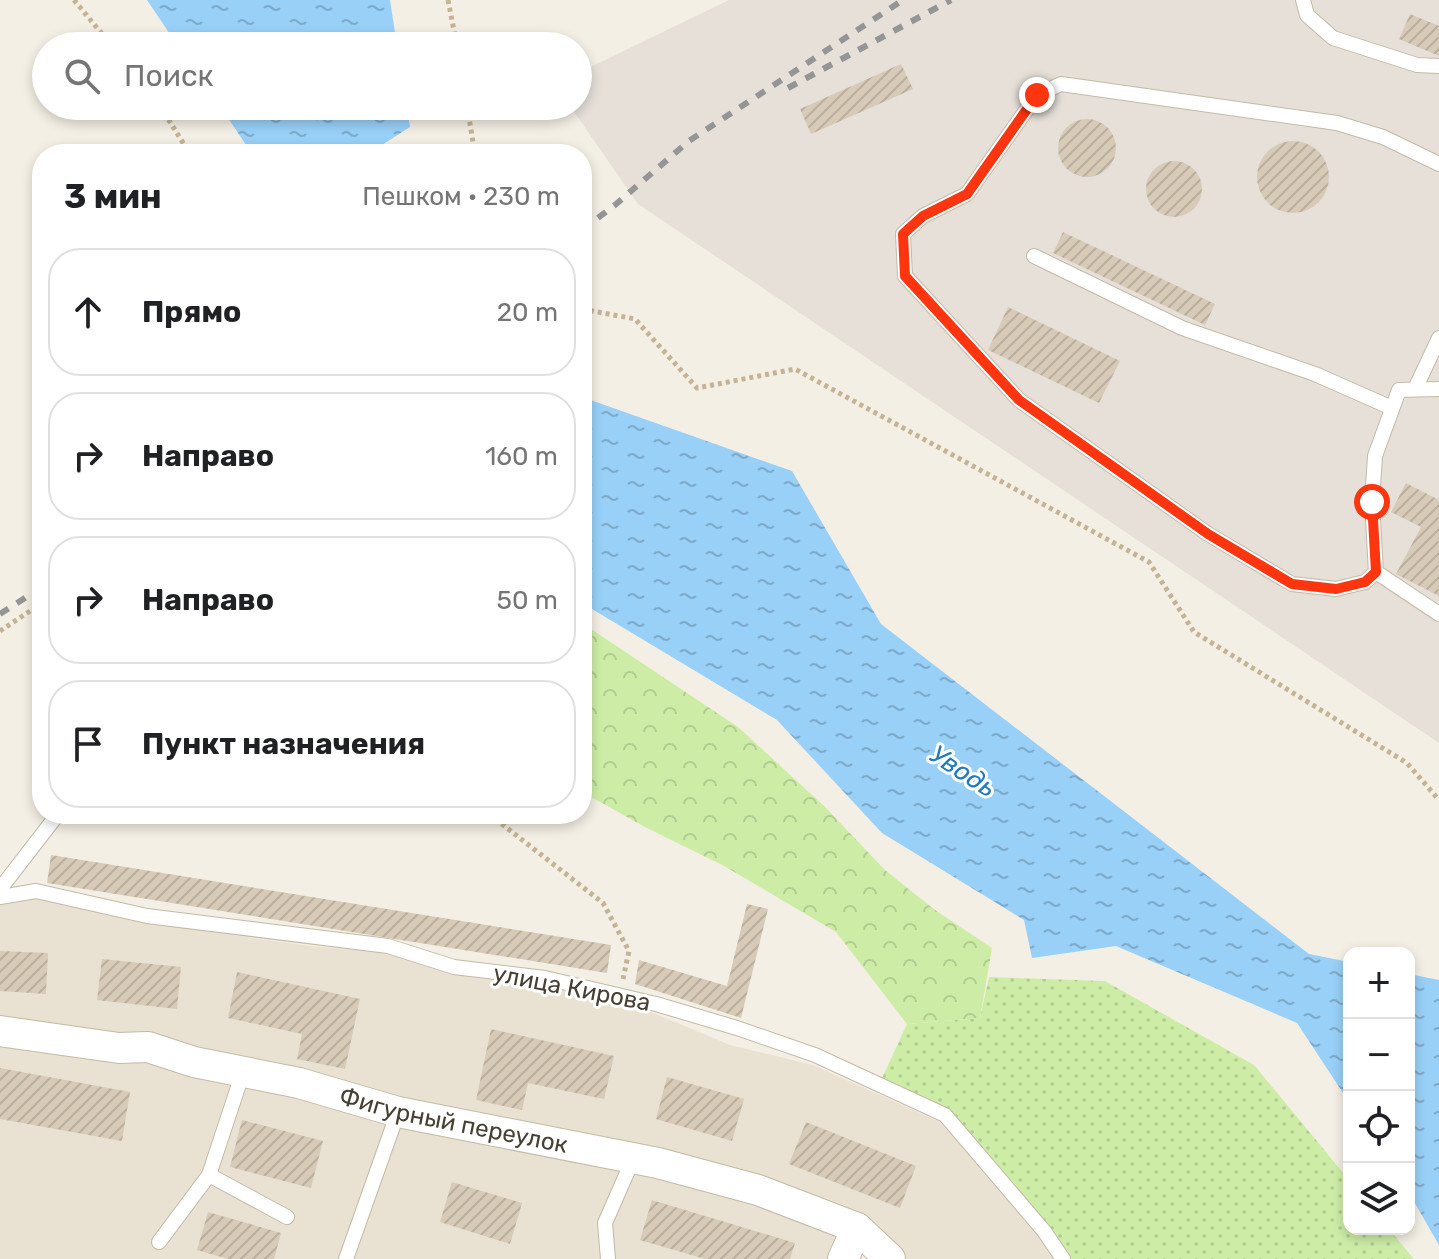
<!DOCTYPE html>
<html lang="ru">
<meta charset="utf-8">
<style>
:root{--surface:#fff;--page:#f6f6f6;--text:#202124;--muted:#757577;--line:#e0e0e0}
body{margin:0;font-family:Rubik,sans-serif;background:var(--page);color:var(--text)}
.controls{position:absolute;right:24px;bottom:24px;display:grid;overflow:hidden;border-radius:16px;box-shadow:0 4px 12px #0003}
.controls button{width:72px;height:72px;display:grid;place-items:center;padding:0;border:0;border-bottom:2px solid var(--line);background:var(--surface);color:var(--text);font:40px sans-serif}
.stop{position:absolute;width:24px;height:24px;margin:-18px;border:6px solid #ff3510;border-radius:50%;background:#fff}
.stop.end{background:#ff3510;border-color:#fff;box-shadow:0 2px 8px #0008}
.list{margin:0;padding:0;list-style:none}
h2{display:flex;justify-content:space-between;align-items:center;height:104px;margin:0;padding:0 32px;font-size:34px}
h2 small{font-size:26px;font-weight:400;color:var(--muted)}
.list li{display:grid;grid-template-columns:52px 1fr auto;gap:24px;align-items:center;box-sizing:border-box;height:128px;margin:0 16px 16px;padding:0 16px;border:2px solid var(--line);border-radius:32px}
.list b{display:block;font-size:30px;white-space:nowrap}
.list em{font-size:26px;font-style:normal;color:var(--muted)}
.icon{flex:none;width:44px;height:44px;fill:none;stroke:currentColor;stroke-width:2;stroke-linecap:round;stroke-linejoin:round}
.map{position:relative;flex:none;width:1439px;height:1259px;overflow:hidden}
.search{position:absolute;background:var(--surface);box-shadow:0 4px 12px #0003;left:32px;top:32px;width:560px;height:88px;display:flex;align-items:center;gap:20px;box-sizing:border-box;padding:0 28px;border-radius:44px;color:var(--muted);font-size:30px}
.panel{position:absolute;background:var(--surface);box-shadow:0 4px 12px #0003;left:32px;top:144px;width:560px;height:680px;border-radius:32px}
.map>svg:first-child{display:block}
.residential{fill:#e9e1d1}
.industrial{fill:#e6e0d9}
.forest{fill:url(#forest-crowns)}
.garden{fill:url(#garden-dots)}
.water{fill:url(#water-ripples)}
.building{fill:url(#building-hatch)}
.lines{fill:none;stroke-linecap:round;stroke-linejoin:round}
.lane-casing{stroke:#c3baa8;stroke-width:16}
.street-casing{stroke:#c3baa8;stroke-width:32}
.path{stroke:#c4b395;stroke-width:5;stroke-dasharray:4 4;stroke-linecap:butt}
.lane{stroke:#fff;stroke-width:14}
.street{stroke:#fff;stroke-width:30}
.rail{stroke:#959595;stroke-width:6;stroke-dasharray:10 10;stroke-linecap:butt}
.route{stroke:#ff3510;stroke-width:10}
.labels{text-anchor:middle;stroke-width:6;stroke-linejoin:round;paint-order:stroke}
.street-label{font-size:24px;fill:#473f33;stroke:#fff}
.water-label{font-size:26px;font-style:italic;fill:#207abe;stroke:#fff}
</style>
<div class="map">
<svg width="1439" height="1259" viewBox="0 0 1439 1259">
<defs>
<pattern id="forest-crowns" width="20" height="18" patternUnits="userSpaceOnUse" patternTransform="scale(2)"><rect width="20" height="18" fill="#cdeda7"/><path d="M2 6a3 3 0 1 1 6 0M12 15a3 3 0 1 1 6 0" fill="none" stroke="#b1cc90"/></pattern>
<pattern id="garden-dots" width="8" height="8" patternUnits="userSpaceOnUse" patternTransform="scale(2)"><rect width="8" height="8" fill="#cdeda7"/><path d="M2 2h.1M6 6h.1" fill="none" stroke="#b1cc90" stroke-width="1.8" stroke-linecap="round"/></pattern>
<pattern id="water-ripples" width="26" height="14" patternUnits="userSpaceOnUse" patternTransform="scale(2)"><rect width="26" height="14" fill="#98d0f8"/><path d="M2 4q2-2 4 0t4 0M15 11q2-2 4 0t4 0" fill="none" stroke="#7eaac9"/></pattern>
<pattern id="building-hatch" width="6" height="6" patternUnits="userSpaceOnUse" patternTransform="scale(2)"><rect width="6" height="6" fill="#d7cbb8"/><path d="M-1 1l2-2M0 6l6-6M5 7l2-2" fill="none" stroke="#baaf9f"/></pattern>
</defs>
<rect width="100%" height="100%" fill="#f4efe4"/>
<g class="residential">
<polygon points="26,896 203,931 310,946 384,952 453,974 551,986 644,1009 730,1045 813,1065 940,1122 1035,1229 1055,1259 899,1259 864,1225 0,1022 0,903"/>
<polygon points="0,1041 148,1060 655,1171 851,1231 837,1259 0,1259"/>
</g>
<polygon class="industrial" points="729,0 1439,0 1439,743 638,204 570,106 578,106 578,73"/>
<polygon class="forest" points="582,623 738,727 823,805 885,870 935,910 992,948 980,1018 907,1024 836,932 726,867 645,827 582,792"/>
<polygon class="garden" points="989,977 1105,981 1254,1065 1349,1180 1349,1229 1389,1229 1414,1259 1069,1259 949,1110 882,1078 907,1024 980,1018"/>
<g class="water">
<polygon points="147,0 390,0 397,46 178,46"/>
<polygon points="220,106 407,106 410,127 382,145 378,154 252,154"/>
<polygon points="582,397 792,471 881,624 1309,954 1349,962 1349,1102 1297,1023 1116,946 1032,958 1024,920 882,833 777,720 582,603"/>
<polygon points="1409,974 1439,980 1439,1245 1409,1193"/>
</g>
<g class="building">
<polygon points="1410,14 1439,26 1439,56 1399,39"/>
<polygon points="901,64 913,89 811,134 800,109"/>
<circle cx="1087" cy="148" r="29"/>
<circle cx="1293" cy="177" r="36"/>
<circle cx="1174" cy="189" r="28"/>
<polygon points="1063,232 1215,304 1205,325 1053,253"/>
<polygon points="1008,307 1120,361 1099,403 988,350"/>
<polygon points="1406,483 1439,500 1439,596 1396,574 1421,527 1391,512"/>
<polygon points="51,855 611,945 607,973 47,883"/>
<polygon points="747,904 768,909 741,1018 635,984 639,960 727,986"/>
<polygon points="0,951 48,953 46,994 0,991"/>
<polygon points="102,959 181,967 177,1009 97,1000"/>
<polygon points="237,972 360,999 345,1069 297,1059 302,1034 228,1018"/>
<polygon points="491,1029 614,1056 604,1099 528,1083 522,1110 476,1100"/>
<polygon points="0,1068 130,1092 122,1141 0,1119"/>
<polygon points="667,1077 744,1099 732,1141 656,1119"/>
<polygon points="242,1120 323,1141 311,1188 230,1167"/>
<polygon points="806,1122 916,1166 900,1208 789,1164"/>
<polygon points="452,1182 522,1203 510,1244 440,1222"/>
<polygon points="652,1200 795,1243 790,1259 705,1259 640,1240"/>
<polygon points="208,1212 281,1233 274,1259 228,1259 197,1250"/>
</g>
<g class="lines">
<g class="lane-casing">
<g id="lane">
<polyline points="1303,0 1307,15 1333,38 1417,65 1439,66"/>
<polyline points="1439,164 1383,137 1337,123 1061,84 1037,95 967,194 923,216 903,234 905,276 1019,400 1208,534 1292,584 1336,589 1365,582 1376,572 1372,502 1375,456 1399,390 1439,389"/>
<polyline points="1034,256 1182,328 1315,374 1392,408"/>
<polyline points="1415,389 1439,338"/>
<polyline points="1376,572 1439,614"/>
<polyline points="0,889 58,814"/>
<polyline points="0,897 36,891 147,916 388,946 454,967 545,978 656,1004 737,1028 815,1055 945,1115 1044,1231 1063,1259"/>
<polyline points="243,1072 209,1175 287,1217"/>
<polyline points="159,1242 209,1175"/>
<polyline points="346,1259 398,1112"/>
<polyline points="608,1259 605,1223 633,1159"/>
</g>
</g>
<g class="street-casing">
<g id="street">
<path id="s1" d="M0,1031L119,1048L148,1047L194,1062L299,1083L398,1112L658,1163L758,1190L857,1228L890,1259"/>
<polyline points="843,1259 857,1228"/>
</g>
</g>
<g class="path">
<polyline points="74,0 112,46"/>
<polyline points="448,0 457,46"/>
<polyline points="160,106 190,154"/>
<polyline points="467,106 475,154"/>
<polyline points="582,309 635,319 697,388 795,369 1149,562 1194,632 1407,763 1439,800"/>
<polyline points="0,631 42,603"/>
<polyline points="489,814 603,903 629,951 623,979"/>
</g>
<use href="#lane" class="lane"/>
<use href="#street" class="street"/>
<g class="rail">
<polyline points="788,88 951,0"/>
<polyline points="582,230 615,205 689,141 903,0"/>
<polyline points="0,614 42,587"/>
</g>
</g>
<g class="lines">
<polyline class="route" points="1037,95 967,194 923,216 903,234 905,276 1019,400 1208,534 1292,584 1336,589 1365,582 1376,572 1372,502"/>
</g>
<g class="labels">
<g class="street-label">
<text transform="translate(572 988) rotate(11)" y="8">улица Кирова</text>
<text dy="8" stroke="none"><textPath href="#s1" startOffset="464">Фигурный переулок</textPath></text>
</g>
<g class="water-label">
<text transform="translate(963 771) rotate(33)" y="9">Уводь</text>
</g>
</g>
</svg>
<div class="controls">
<button>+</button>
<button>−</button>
<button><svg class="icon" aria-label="locate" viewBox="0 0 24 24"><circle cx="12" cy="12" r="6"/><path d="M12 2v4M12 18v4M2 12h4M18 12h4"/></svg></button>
<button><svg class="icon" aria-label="layers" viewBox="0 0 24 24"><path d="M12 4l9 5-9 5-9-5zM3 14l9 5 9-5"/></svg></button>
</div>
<div class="stop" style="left:1372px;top:502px"></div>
<div class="stop end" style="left:1037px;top:95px"></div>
<div class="search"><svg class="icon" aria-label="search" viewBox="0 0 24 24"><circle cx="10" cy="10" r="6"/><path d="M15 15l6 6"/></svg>Поиск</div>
<section class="panel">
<h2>3 мин<small>Пешком · 230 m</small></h2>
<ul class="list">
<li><svg class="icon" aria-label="ahead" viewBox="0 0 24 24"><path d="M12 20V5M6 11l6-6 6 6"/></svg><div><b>Прямо</b></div><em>20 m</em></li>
<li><svg class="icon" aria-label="right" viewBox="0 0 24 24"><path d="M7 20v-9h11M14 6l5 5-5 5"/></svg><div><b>Направо</b></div><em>160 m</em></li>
<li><svg class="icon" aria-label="right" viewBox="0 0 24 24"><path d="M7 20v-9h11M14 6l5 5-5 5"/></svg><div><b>Направо</b></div><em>50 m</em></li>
<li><svg class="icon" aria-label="arrive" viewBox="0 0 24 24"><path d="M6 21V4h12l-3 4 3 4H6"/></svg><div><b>Пункт назначения</b></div></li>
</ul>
</section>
</div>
